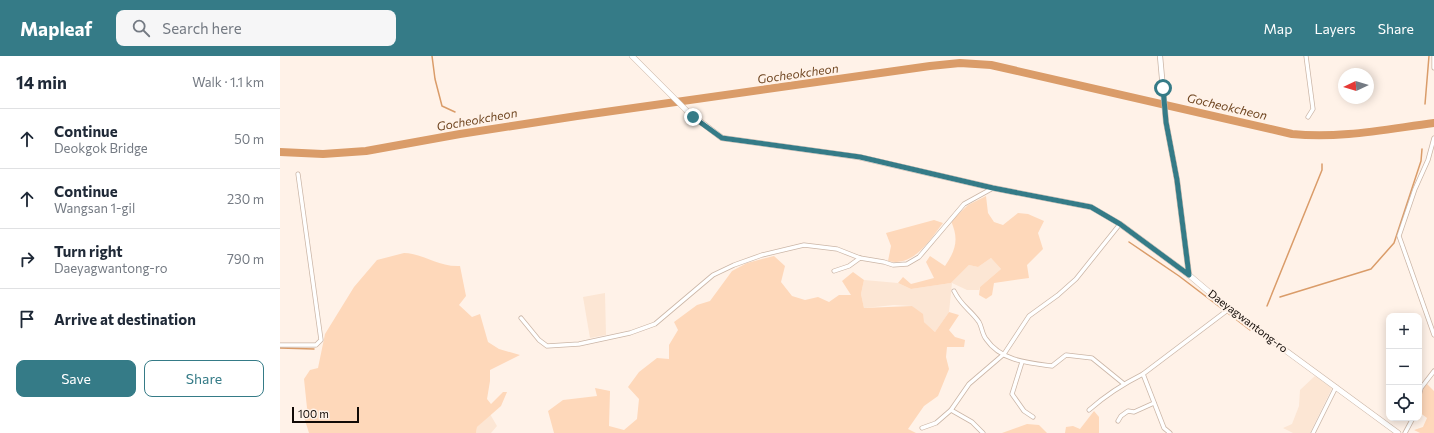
<!DOCTYPE html>
<meta charset="utf-8">
<style>
:root{--surface:#fff;--page:#f6f6f7;--text:#1f2937;--muted:#747a83;--line:#e0e1e3;--accent:#357b87}
body{margin:0;font-family:Commissioner,sans-serif;background:var(--page);color:var(--text)}
.controls{position:absolute;right:12px;bottom:12px;display:grid;overflow:hidden;border-radius:8px;box-shadow:0 2px 10px #0003}
.controls button{width:36px;height:36px;display:grid;place-items:center;padding:0;border:0;border-bottom:1px solid var(--line);background:var(--surface);color:var(--text);font:20px sans-serif}
.compass{position:absolute;left:1058px;top:12px;width:36px;height:36px;border-radius:50%;background:var(--surface);box-shadow:0 2px 10px #0003;rotate:266deg}
.scale{position:absolute;left:12px;bottom:10px;width:67px;box-sizing:border-box;padding-left:4px;border:2px solid #110a06;border-top:0;font-size:11px;line-height:14px;white-space:nowrap;color:#110a06;-webkit-text-stroke:3px #fff2e8;paint-order:stroke}
.stop{position:absolute;width:12px;height:12px;margin:-9px;border:3px solid #357b87;border-radius:50%;background:#fff}
.stop.end{background:#357b87;border-color:#fff;box-shadow:0 1px 4px #0008}
.list{margin:0;padding:0;list-style:none}
h2{display:flex;justify-content:space-between;align-items:center;height:52px;margin:0;padding:0 16px;font-size:17px}
h2 small{font-size:13px;font-weight:400;color:var(--muted)}
.list li{display:grid;grid-template-columns:26px 1fr auto;gap:12px;align-items:center;box-sizing:border-box;height:60px;padding:0 16px;border-top:1px solid var(--line)}
.list b{display:block;font-size:15px;white-space:nowrap}
.list p{margin:0;font-size:13px;white-space:nowrap;color:var(--muted)}
.list em{font-size:13px;font-style:normal;color:var(--muted)}
.actions{display:flex;gap:8px;padding:12px 16px}
.actions a{flex:1;padding:9px 0;border:1px solid var(--accent);border-radius:8px;text-align:center;font-size:14px;color:var(--accent)}
.actions .main{background:var(--accent);color:#fff}
.icon{flex:none;width:22px;height:22px;fill:none;stroke:currentColor;stroke-width:2;stroke-linecap:round;stroke-linejoin:round}
.map{position:relative;flex:none;width:1154px;height:377px;overflow:hidden}
header{display:flex;align-items:center;gap:24px;box-sizing:border-box;height:56px;padding:0 20px;background:var(--accent);color:#fff}
header strong{font-size:19px}
nav{display:flex;gap:22px;margin-inline-start:auto;font-size:14px}
.search{width:280px;height:36px;background:var(--page);display:flex;align-items:center;gap:10px;box-sizing:border-box;padding:0 14px;border-radius:8px;color:var(--muted);font-size:15px}
main{display:flex}
aside{flex:1;background:var(--surface)}
.map>svg:first-child{display:block}
.built{fill:#fce6d4}
.green{fill:#fed8ba}
.lines{fill:none;stroke-linecap:round;stroke-linejoin:round}
.stream{stroke:#da9c69;stroke-width:1.5}
.river{stroke:#da9c69;stroke-width:8}
.minor-casing{stroke:#cbb6a7;stroke-width:5}
.tertiary-casing{stroke:#cbb6a7;stroke-width:6}
.secondary-casing{stroke:#cbb6a7;stroke-width:6}
.minor{stroke:#fff;stroke-width:3.5}
.tertiary{stroke:#fff;stroke-width:4.5}
.secondary{stroke:#fff;stroke-width:5}
.route{stroke:#357b87;stroke-width:5}
.labels{text-anchor:middle;stroke-width:4;stroke-linejoin:round;paint-order:stroke}
.street-label{font-size:11px;fill:#110a06;stroke:#fff2e8}
.water-label{font-size:12px;font-style:italic;fill:#6f4520;stroke:#fff2e8}
</style>
<header>
<strong>Mapleaf</strong>
<div class="search"><svg class="icon" aria-label="search" viewBox="0 0 24 24"><circle cx="10" cy="10" r="6"/><path d="M15 15l6 6"/></svg>Search here</div>
<nav><a>Map</a><a>Layers</a><a>Share</a></nav>
</header>
<main>
<aside>
<h2>14 min<small>Walk · 1.1 km</small></h2>
<ul class="list">
<li><svg class="icon" aria-label="ahead" viewBox="0 0 24 24"><path d="M12 20V5M6 11l6-6 6 6"/></svg><div><b>Continue</b><p>Deokgok Bridge</p></div><em>50 m</em></li>
<li><svg class="icon" aria-label="ahead" viewBox="0 0 24 24"><path d="M12 20V5M6 11l6-6 6 6"/></svg><div><b>Continue</b><p>Wangsan 1-gil</p></div><em>230 m</em></li>
<li><svg class="icon" aria-label="right" viewBox="0 0 24 24"><path d="M7 20v-9h11M14 6l5 5-5 5"/></svg><div><b>Turn right</b><p>Daeyagwantong-ro</p></div><em>790 m</em></li>
<li><svg class="icon" aria-label="arrive" viewBox="0 0 24 24"><path d="M6 21V4h12l-3 4 3 4H6"/></svg><div><b>Arrive at destination</b></div></li>
</ul>
<div class="actions"><a class="main">Save</a><a>Share</a></div>
</aside>
<div class="map">
<svg width="1154" height="377" viewBox="0 0 1154 377">
<rect width="100%" height="100%" fill="#fff2e8"/>
<g class="built">
<polygon points="711,202 721,213 700,231 699,234 687,234 672,227 669,256 655,276 644,266 632,250 614,249 584,252 581,238 584,224 618,227 631,233 671,227 689,209 698,211"/>
<polygon points="325,237 326,279 310,282 303,241"/>
<polygon points="1035,320 1052,332 1030,377 1013,377 1003,372 1012,368 1019,350 1020,334"/>
<polygon points="210,358 217,370 211,377 196,377 197,371"/>
</g>
<g class="green">
<path d="M706,140L708,157L714,166L723,169L738,157L748,158L764,165L758,177L763,193L747,209L749,222L714,227L712,239L706,243L699,239L700,231L721,213L711,202L698,211L689,209L671,227L631,233L618,227L623,221L631,228L654,222L646,206L650,200L665,210C676,194 679,183 671,165L688,149Z"/>
<path d="M654,164L663,167C649,185 634,211 608,205L611,190L606,177Z"/>
<path d="M124,197C146,198 157,211 180,210L186,240L179,249L192,261L200,258L208,286L219,293L240,299L210,314V325L207,343L211,348L223,336H227L221,350L197,371L196,377H29L24,361L27,352L24,323L30,314L38,312L45,278L74,231L97,204Z"/>
<polygon points="494,200 505,210 501,226 512,240 525,244 538,241 549,246 559,239 571,239 562,225 573,216 584,224 581,238 584,252 632,250 643,258 644,266 655,276 669,256 679,259 669,274 675,281 685,284 684,291 667,291 666,301 669,313 658,340 644,350 628,373 636,377 274,377 268,355 283,344 317,340 315,332 330,335 329,370 344,374 357,363 359,343 348,331 359,316 377,302 389,303 389,289 398,274 394,266 417,249 430,245 452,215 467,207"/>
<polygon points="1147,328 1154,335 1154,377 1140,377 1134,374 1143,371 1147,362 1139,356 1139,331"/>
<polygon points="814,355 819,361 819,377 785,377 786,371 793,370 800,373"/>
<polygon points="747,368 759,369 767,377 722,377"/>
</g>
<g class="lines">
<g class="stream">
<polyline points="152,0 155,23 162,50 175,56"/>
<polyline points="1145,48 1149,0"/>
<polyline points="849,186 899,220 970,274"/>
<polyline points="1000,241 1091,213 1114,187 1141,105 1142,93"/>
<polyline points="987,250 1042,114 1042,108"/>
<polyline points="0,292 34,293"/>
</g>
<path class="river" d="M0,96L43,98L86,95L180,78L297,60L650,10L680,7L711,9L1012,78C1060,83 1107,73 1154,67"/>
<g class="minor-casing">
<g id="minor">
<polyline points="1026,0 1033,53 1028,61"/>
<polyline points="1154,0 1154,12"/>
<polyline points="1154,82 1148,104 1135,133 1119,180 1154,279"/>
<polyline points="554,215 569,210 580,202"/>
<path d="M674,235C682,251 690,253 699,266C702,271 702,278 706,283C721,305 748,307 772,310L786,299L812,302L844,328"/>
<polyline points="241,262 259,284 267,290 299,288 350,277 375,268 433,219 454,209 482,199 524,189 557,193 580,202 604,206 613,209 627,208 639,201 684,148 713,132"/>
<polyline points="0,289 36,289 41,284 18,118"/>
<polyline points="742,306 732,338 744,355 753,361"/>
<polyline points="1139,340 1141,332 1154,315"/>
<polyline points="671,354 692,366 703,377"/>
<path d="M809,354C826,339 843,328 863,318"/>
<polyline points="838,365 841,360 848,355 854,356 874,347"/>
<polyline points="642,372 656,367 671,354 689,328 724,298 749,260 778,239 796,223 840,168"/>
<polyline points="890,377 884,372 863,318 949,253"/>
<polyline points="1033,377 1056,331"/>
<polyline points="1125,377 1133,362"/>
</g>
</g>
<g class="tertiary-casing">
<polyline id="tertiary" points="880,0 886,66 897,124 909,219"/>
</g>
<g class="secondary-casing">
<polyline id="secondary" points="352,0 409,57 442,82 579,101 713,132 811,151 840,168 909,219 949,253 1118,377"/>
</g>
<use href="#minor" class="minor"/>
<use href="#tertiary" class="tertiary"/>
<use href="#secondary" class="secondary"/>
</g>
<g class="lines">
<polyline class="route" points="413,61 442,82 580,101 713,132 811,151 840,168 909,219 897,124 886,66 883,32"/>
</g>
<g class="labels">
<g class="street-label">
<text transform="translate(968 265) rotate(37)" y="4">Daeyagwantong-ro</text>
</g>
<g class="water-label">
<text transform="translate(518 18) rotate(-8)" y="4">Gocheokcheon</text>
<text transform="translate(947 51) rotate(13)" y="4">Gocheokcheon</text>
<text transform="translate(197 64) rotate(-10)" y="4">Gocheokcheon</text>
</g>
</g>
</svg>
<div class="controls">
<button>+</button>
<button>−</button>
<button><svg class="icon" aria-label="locate" viewBox="0 0 24 24"><circle cx="12" cy="12" r="6"/><path d="M12 2v4M12 18v4M2 12h4M18 12h4"/></svg></button>
</div>
<svg class="compass" viewBox="-18 -18 36 36"><path d="M0-13l5 13h-10z" fill="#e53935"/><path d="M0 13l5-13h-10z" fill="#747a83"/></svg>
<div class="scale">100 m</div>
<div class="stop" style="left:883px;top:32px"></div>
<div class="stop end" style="left:413px;top:61px"></div>
</div>
</main>
